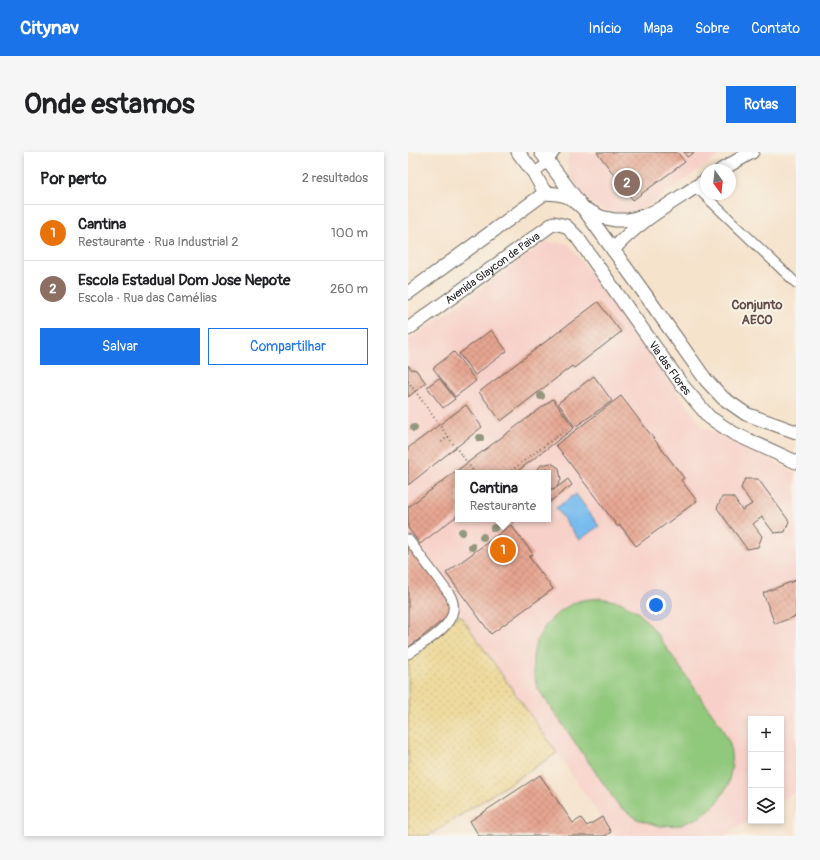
<!DOCTYPE html>
<html lang="pt">
<meta charset="utf-8">
<style>
:root{--surface:#fff;--page:#f6f6f6;--text:#202124;--muted:#757577;--line:#e0e0e0;--accent:#1a73e8}
body{margin:0;font-family:Pangolin,sans-serif;background:var(--page);color:var(--text)}
.controls{position:absolute;right:12px;bottom:12px;display:grid;overflow:hidden;border-radius:0px;box-shadow:0 2px 6px #0003}
.controls button{width:36px;height:36px;display:grid;place-items:center;padding:0;border:0;border-bottom:1px solid var(--line);background:var(--surface);color:var(--text);font:20px sans-serif}
.compass{position:absolute;left:292px;top:12px;width:36px;height:36px;border-radius:50%;background:var(--surface);box-shadow:0 2px 6px #0003;rotate:165deg}
.you{position:absolute;left:248px;top:453px;width:14px;height:14px;margin:-10px;border:3px solid #fff;border-radius:50%;background:#1a73e8;box-shadow:0 0 0 6px #1a73e833}
.badge{display:grid;place-items:center;width:26px;height:26px;border-radius:50%;background:var(--accent);color:#fff;font-size:13px;font-weight:700}
.pin{position:absolute;translate:-50% -50%;border:2px solid #fff;box-shadow:0 1px 4px #0006}
.popup{position:absolute;left:47px;top:318px;width:96px;height:52px;box-sizing:border-box;display:grid;place-content:center;border-radius:0px;background:var(--surface);filter:drop-shadow(0 1px 3px #0005);font-size:13px;white-space:nowrap;color:var(--muted)}
.popup b{font-size:15px;color:var(--text)}
.popup::after{content:'';position:absolute;left:50%;top:100%;margin-left:-8px;border:8px solid transparent;border-top-color:var(--surface)}
.list{margin:0;padding:0;list-style:none}
h2{display:flex;justify-content:space-between;align-items:center;height:52px;margin:0;padding:0 16px;font-size:17px}
h2 small{font-size:13px;font-weight:400;color:var(--muted)}
.list li{display:grid;grid-template-columns:26px 1fr auto;gap:12px;align-items:center;box-sizing:border-box;height:56px;padding:0 16px;border-top:1px solid var(--line)}
.list b{display:block;font-size:15px;white-space:nowrap}
.list p{margin:0;font-size:13px;white-space:nowrap;color:var(--muted)}
.list em{font-size:13px;font-style:normal;color:var(--muted)}
.actions{display:flex;gap:8px;padding:12px 16px}
.actions a{flex:1;padding:9px 0;border:1px solid var(--accent);border-radius:0px;text-align:center;font-size:14px;color:var(--accent)}
.actions .main{background:var(--accent);color:#fff}
.icon{flex:none;width:22px;height:22px;fill:none;stroke:currentColor;stroke-width:2;stroke-linecap:round;stroke-linejoin:round}
.map{position:relative;flex:none;width:388px;height:684px;overflow:hidden;border-radius:0px}
header{display:flex;align-items:center;gap:24px;box-sizing:border-box;height:56px;padding:0 20px;background:var(--accent);color:#fff}
header strong{font-size:19px}
nav{display:flex;gap:22px;margin-inline-start:auto;font-size:14px}
.intro{display:flex;align-items:center;justify-content:space-between;box-sizing:border-box;height:96px;padding:0 24px}
h1{margin:0;font-size:28px}
.button{padding:10px 18px;border-radius:0px;background:var(--accent);color:#fff;font-size:14px;font-weight:700}
main{display:flex;gap:24px;padding:0 24px}
aside{flex:1;background:var(--surface);border-radius:0px;box-shadow:0 2px 6px #0003}
.map>svg:first-child{display:block}
.built{fill:#f7d1c9;fill-rule:evenodd}
.grass{fill:#90c87c;stroke:#56724c}
.sand{fill:url(#sand-dots);stroke:#857b5d}
.water{fill:#77bbed;stroke:#4a6c84}
.building{fill:url(#building-cross-hatch)}
.lines{fill:none;stroke-linecap:round;stroke-linejoin:round}
.street-casing{stroke:#68625a;stroke-width:11}
.secondary-casing{stroke:#68625a;stroke-width:15}
.path{stroke:#68625a;stroke-width:2;stroke-dasharray:1 3;stroke-linecap:butt}
.street{stroke:#fff;stroke-width:9}
.secondary{stroke:#fff;stroke-width:13}
.tree{fill:#94977e}
.labels{text-anchor:middle;stroke-width:4;stroke-linejoin:round;paint-order:stroke}
.street-label{font-size:11px;fill:#1c1c1c;stroke:#f7f3e8}
.quarter-label{font-size:13px;font-weight:bold;fill:#634c45;stroke:#f7f3e8}
</style>
<header>
<strong>Citynav</strong>
<nav><a>Início</a><a>Mapa</a><a>Sobre</a><a>Contato</a></nav>
</header>
<div class="intro"><h1>Onde estamos</h1><a class="button">Rotas</a></div>
<main>
<aside>
<h2>Por perto<small>2 resultados</small></h2>
<ul class="list">
<li><span class="badge" style="background:#e8710a">1</span><div><b>Cantina</b><p>Restaurante · Rua Industrial 2</p></div><em>100 m</em></li>
<li><span class="badge" style="background:#8d6e63">2</span><div><b>Escola Estadual Dom Jose Nepote</b><p>Escola · Rua das Camélias</p></div><em>260 m</em></li>
</ul>
<div class="actions"><a class="main">Salvar</a><a>Compartilhar</a></div>
</aside>
<div class="map">
<svg width="388" height="684" viewBox="0 0 388 684">
<defs>
<pattern id="sand-dots" width="8" height="8" patternUnits="userSpaceOnUse"><rect width="8" height="8" fill="#eeda9e"/><path d="M2 2h.1M6 6h.1" fill="none" stroke="#ccba88" stroke-width="1.8" stroke-linecap="round"/></pattern>
<pattern id="building-cross-hatch" width="8" height="8" patternUnits="userSpaceOnUse"><rect width="8" height="8" fill="#e6a591"/><path d="M0 0l8 8M0 8l8-8" fill="none" stroke="#c58d7c"/></pattern>
</defs>
<rect width="100%" height="100%" fill="#f7f3e8"/>
<filter id="ink" filterUnits="userSpaceOnUse"><feTurbulence type="fractalNoise" baseFrequency=".025" numOctaves="2"/><feDisplacementMap in="SourceGraphic" scale="8" xChannelSelector="R" yChannelSelector="G"/><feConvolveMatrix kernelMatrix="1 2 1 2 8 2 1 2 1" color-interpolation-filters="sRGB"/></filter>
<filter id="wash" filterUnits="userSpaceOnUse"><feTurbulence type="fractalNoise" baseFrequency=".012" numOctaves="4" result="noise"/><feDisplacementMap in="SourceGraphic" scale="16" xChannelSelector="R" yChannelSelector="G"/><feGaussianBlur stdDeviation="0.9" result="paint"/><feColorMatrix in="noise" values="0 0 0 0 0 0 0 0 0 0 0 0 0 0 0 0 0 1.4 0 .05"/><feComposite in="paint" operator="in"/></filter>
<g filter="url(#wash)">
<rect width="100%" height="100%" fill="#f5e3cc"/>
<g class="built">
<polygon points="162,0 316,0 241,53 230,58 219,60 209,60 193,57 181,51 174,44 163,25 159,11"/>
<path d="M137,90L160,91L295,275L388,321V639L373,648V567H343V667L317,684H206L44,450L0,391V189ZM50,321H140V367H50Z"/>
</g>
<path class="grass" d="M192,446L212,450L230,460L244,475L313,574L322,592L324,613L320,633L309,651L294,664L273,673L251,674L229,667L211,654L130,537C128,530 126,523 125,516C122,486 144,459 171,449C177,447 185,447 192,446Z"/>
<polygon class="sand" points="52,463 149,601 20,684 0,684 0,500"/>
<polygon class="water" points="168,342 191,374 171,388 148,356"/>
<g id="blocks">
<g class="building">
<polygon points="189,0 269,0 277,10 225,48"/>
<polygon points="276,0 287,0 279,5"/>
<polygon points="190,150 213,180 166,216 164,214 93,269 71,240"/>
<polygon points="83,178 99,199 67,223 51,202"/>
<polygon points="46,200 68,229 47,245 25,216"/>
<polygon points="0,213 3,217 8,218 18,231 0,245"/>
<polygon points="186,224 204,249 167,275 150,251"/>
<polygon points="31,226 47,247 35,256 19,235"/>
<polygon points="213,244 276,326 273,328 289,349 228,394 212,373 210,375 148,293"/>
<polygon points="145,247 166,276 107,321 50,321 50,363 12,392 0,376 0,355"/>
<polygon points="58,253 74,275 0,333 0,296"/>
<polygon points="143,311 151,316 153,328 148,336 140,337 140,321 126,321 133,313"/>
<polygon points="160,327 164,333 140,351 140,342"/>
<polygon points="337,327 350,327 381,369 377,380 366,381 354,365 345,372 354,384 350,395 339,397 309,356 314,345 325,345 334,358 344,352 333,336"/>
<polygon points="103,373 125,402 121,405 145,437 83,482 38,421"/>
<polygon points="0,391 44,450 44,461 0,496"/>
<polygon points="388,428 388,464 367,472 355,441"/>
<polygon points="132,623 165,671 173,666 179,674 194,665 203,680 197,684 71,684 62,669"/>
</g>
</g>
</g>
<g filter="url(#ink)">
<use href="#blocks" fill-opacity="0" stroke="#68625a" stroke-width="1"/>
<g class="lines">
<g class="street-casing">
<g id="street">
<polyline points="126,21 140,10 147,0"/>
<polyline points="288,35 388,131"/>
<path d="M0,387L42,443C57,470 18,489 0,502"/>
</g>
</g>
<g class="secondary-casing">
<g id="secondary">
<polyline points="110,0 126,21 137,41"/>
<polyline points="133,0 175,56 193,65 207,68 220,68 236,64 254,56"/>
<polyline points="313,18 344,0"/>
<path d="M137,41C157,42 160,43 175,56L239,145L298,228L315,246L338,262L388,280"/>
<path d="M205,98C231,68 266,50 298,28"/>
<polyline points="0,141 137,41"/>
<path id="s1" d="M0,177L146,71L158,74L169,85L274,233L301,265L325,281L388,310"/>
</g>
</g>
<g class="path">
<polyline points="0,229 40,285 32,291"/>
<polyline points="40,285 67,321"/>
<polyline points="100,321 160,276"/>
<polyline points="102,367 105,372"/>
</g>
<use href="#street" class="street"/>
<use href="#secondary" class="secondary"/>
</g>
<g class="tree">
<circle cx="133" cy="244" r="4"/>
<circle cx="6" cy="276" r="4"/>
<circle cx="72" cy="286" r="4"/>
<circle cx="86" cy="376" r="4"/>
<circle cx="54" cy="380" r="4"/>
<circle cx="75" cy="385" r="4"/>
<circle cx="64" cy="395" r="4"/>
</g>
</g>
<g class="labels">
<g class="street-label">
<text dy="4" stroke="none"><textPath href="#s1" startOffset="104">Avenida Glaycon de Paiva</textPath></text>
<text dy="4" stroke="none"><textPath href="#s1" startOffset="369">Via das Flores</textPath></text>
</g>
<g class="quarter-label">
<text x="349" y="157">Conjunto<tspan x="349" dy="15">AECO</tspan></text>
</g>
</g>
</svg>
<div class="controls">
<button>+</button>
<button>−</button>
<button><svg class="icon" aria-label="layers" viewBox="0 0 24 24"><path d="M12 4l9 5-9 5-9-5zM3 14l9 5 9-5"/></svg></button>
</div>
<svg class="compass" viewBox="-18 -18 36 36"><path d="M0-13l5 13h-10z" fill="#e53935"/><path d="M0 13l5-13h-10z" fill="#757577"/></svg>
<div class="you"></div>
<div class="pin badge" style="left:95px;top:398px;background:#e8710a">1</div>
<div class="popup"><b>Cantina</b>Restaurante</div>
<div class="pin badge" style="left:219px;top:31px;background:#8d6e63">2</div>
</div>
</main>
